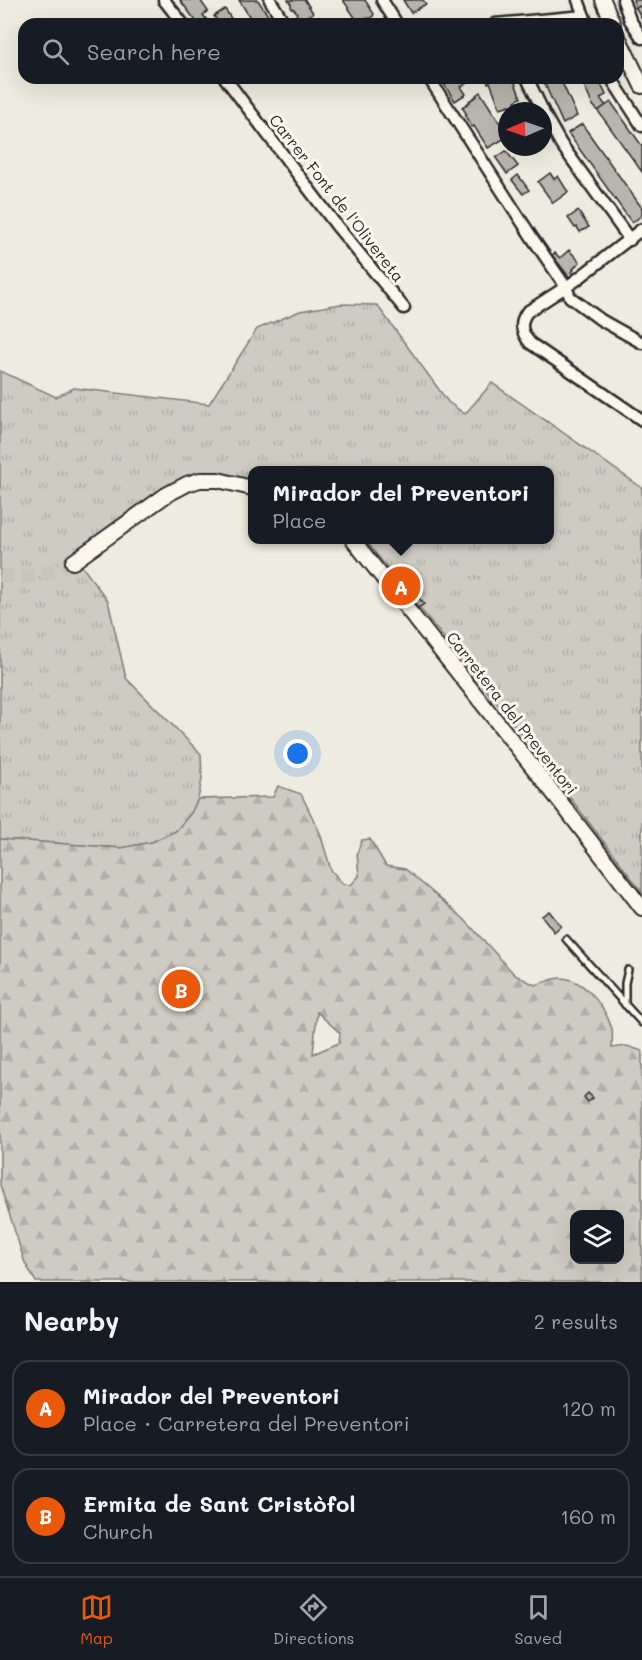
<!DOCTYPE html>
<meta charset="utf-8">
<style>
:root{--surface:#171b24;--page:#20242c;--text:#f1f3f6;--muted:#9ea1a6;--line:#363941;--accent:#ea580c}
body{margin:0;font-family:Mali,sans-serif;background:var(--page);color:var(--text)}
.controls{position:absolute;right:18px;bottom:18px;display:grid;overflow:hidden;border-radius:12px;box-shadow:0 6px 24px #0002}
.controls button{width:54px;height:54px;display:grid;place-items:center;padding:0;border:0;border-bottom:2px solid var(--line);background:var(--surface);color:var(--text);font:30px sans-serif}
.compass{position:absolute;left:498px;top:102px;width:54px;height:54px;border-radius:50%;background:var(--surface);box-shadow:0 6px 24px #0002;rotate:268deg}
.you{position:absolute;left:298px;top:754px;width:21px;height:21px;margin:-15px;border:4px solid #fff;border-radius:50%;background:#1a73e8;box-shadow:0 0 0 9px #1a73e833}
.badge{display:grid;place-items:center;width:39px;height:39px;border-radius:50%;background:var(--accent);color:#fff;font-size:20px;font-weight:700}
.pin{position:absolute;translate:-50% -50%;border:3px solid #fff;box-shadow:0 2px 6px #0006}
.popup{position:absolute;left:248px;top:466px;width:306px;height:78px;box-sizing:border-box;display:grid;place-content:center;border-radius:12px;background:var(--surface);filter:drop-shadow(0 2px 4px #0005);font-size:20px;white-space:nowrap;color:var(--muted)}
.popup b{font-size:22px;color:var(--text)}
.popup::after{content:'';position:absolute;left:50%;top:100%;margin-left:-12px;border:12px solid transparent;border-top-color:var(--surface)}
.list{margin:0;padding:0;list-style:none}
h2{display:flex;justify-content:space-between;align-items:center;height:78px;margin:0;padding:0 24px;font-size:26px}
h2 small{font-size:20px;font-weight:400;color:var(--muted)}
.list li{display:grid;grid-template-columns:39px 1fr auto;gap:18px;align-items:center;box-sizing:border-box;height:96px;margin:0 12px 12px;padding:0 12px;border:2px solid var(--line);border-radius:18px}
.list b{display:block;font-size:22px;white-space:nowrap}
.list p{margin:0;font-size:20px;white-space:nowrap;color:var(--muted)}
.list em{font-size:20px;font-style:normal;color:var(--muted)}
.icon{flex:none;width:33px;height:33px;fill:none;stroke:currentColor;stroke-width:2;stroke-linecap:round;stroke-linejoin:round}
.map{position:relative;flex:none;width:642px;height:1282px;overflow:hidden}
.search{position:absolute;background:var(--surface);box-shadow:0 6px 24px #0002;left:18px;right:18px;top:18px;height:66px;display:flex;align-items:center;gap:15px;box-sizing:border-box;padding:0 21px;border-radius:18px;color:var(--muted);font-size:22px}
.sheet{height:294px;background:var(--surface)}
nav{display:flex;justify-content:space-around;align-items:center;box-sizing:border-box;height:84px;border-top:2px solid var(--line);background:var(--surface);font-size:16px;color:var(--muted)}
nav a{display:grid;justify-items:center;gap:3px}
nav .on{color:var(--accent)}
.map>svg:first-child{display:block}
.grass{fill:url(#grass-tufts);stroke:#7c7b76;stroke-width:1.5}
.forest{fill:url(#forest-firs);stroke:#7c7b76;stroke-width:1.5;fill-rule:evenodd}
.building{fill:#b8b5ae;stroke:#2b2b2b;stroke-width:1.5}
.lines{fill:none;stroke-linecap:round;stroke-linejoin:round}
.tertiary-tunnel{stroke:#c7c5bc;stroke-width:14;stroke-dasharray:14 7;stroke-linecap:butt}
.service-casing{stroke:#2b2b2b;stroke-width:10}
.minor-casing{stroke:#2b2b2b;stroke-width:15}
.tertiary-casing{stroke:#2b2b2b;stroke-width:18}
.service{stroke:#fbf7ec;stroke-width:5}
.minor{stroke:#fbf7ec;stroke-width:10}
.tertiary{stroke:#fbf7ec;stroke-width:14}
.labels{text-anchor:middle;stroke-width:6;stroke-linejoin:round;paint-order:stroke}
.street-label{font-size:16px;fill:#2b2b2b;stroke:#fbf7ec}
</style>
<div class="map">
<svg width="642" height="1282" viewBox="0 0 642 1282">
<defs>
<pattern id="grass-tufts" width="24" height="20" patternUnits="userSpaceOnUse" patternTransform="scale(1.5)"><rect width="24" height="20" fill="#cecbc2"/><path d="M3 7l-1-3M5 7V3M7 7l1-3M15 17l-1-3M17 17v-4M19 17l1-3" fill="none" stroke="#b1aea7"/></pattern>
<pattern id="forest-firs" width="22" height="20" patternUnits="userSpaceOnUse" patternTransform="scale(1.5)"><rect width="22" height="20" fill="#cecbc2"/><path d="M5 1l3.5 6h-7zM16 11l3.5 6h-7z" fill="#b1aea7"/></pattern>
</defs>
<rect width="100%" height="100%" fill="#eeebe0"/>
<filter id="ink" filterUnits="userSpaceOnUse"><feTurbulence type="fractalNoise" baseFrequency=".0167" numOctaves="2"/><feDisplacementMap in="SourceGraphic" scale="12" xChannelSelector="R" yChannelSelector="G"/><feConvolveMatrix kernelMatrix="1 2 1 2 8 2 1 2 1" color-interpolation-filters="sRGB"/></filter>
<g filter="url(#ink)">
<polygon class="grass" points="341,304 377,305 448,402 465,414 492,383 642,488 642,892 519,731 365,540 550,540 550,470 252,470 252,481 219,472 190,474 157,492 72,553 108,601 126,678 201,754 202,779 198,799 191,813 176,831 152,842 121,848 0,839 0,371 56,397 74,388 209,404 257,329 300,311"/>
<path class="forest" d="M278,786L301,794L320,833L331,870L343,884L351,885L359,876L357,853L362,840L370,839L386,866L405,869L464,919L515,975L535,985C543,983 555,977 562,978C585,979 606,1009 612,1029C613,1035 612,1042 612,1048L627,1046L642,1051V1282H36L25,1263L0,1185V839L121,848L152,842L176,831L191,813L198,799L273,797ZM317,1012L340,1033L339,1043L313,1054ZM574,1214H620V1260H574Z"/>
<g class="building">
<polygon points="180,0 200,0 208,11 203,15 210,24 198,24"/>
<polygon points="239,0 258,0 273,23 254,24"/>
<polygon points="288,0 305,0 313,13 300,21 296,15 297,13 294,9 291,8 291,4"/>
<polygon points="343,0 365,0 374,14 372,18 356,19"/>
<polygon points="403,0 423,0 426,4 411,13"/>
<polygon points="633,0 642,0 642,5 636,8"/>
<polygon points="642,5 642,19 636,8"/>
<polygon points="225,9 234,23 232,24 219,24 214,16"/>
<polygon points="440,78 473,78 473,79 461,87 466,94 455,101"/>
<polygon points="486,78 513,78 521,98 515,101 517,106 511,108 510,105 500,108 490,82 488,83"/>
<polygon points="542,78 560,78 577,116 563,124"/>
<polygon points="581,78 598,78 606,95 600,98 606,106 598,111 592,104"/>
<polygon points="480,92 507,134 507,137 488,148 474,126 472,127 465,116 467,115 462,107 470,102 469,101 477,96 476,95"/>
<polygon points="611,102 642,146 642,172 598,111"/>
<polygon points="582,124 642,208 642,215 632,223 568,133"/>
<polygon points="506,151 518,166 507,174 496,158"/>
<polygon points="550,173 554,179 558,176 568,192 553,203 538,182"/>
<polygon points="518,175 529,190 523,194 512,180"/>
<polygon points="578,211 589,227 580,232 577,227 575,228 568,218"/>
<polygon points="569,250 580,262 573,269 574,270 571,272 574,275 570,278 552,255 555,253 560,258"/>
<polygon points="413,591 424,604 418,608 408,595"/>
<polygon points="549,911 561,926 554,932 542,916"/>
<polygon points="176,981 193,993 194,998 191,1001 186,1000 171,988"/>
<polygon points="588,1093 593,1098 588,1102 584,1097"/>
</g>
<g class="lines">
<path class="tertiary-tunnel" d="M0,575C27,579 49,574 73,562"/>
<g class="service-casing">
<g id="service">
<polyline points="566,939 642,1023"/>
<polyline points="625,1005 625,983 628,970"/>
</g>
</g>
<g class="minor-casing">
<g id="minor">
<polyline points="164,0 183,24"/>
<polyline points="270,0 285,24"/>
<polyline points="382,0 397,24"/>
<polyline points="578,0 587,24"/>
<polyline points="623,0 630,20 642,38"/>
<polyline points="495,24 584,16"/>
<polyline points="225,78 336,225 404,308"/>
<polyline points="429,78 533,239 566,287 570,297 601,320 642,343"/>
<polyline points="527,78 543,111"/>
<polyline points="611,78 642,126"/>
<polyline points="543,112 561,144 630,240"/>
<path d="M642,229L575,281L527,312C519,323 521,332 530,343L642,420"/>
</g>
</g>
<g class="tertiary-casing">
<g id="tertiary">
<polyline points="603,0 613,24"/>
<polyline points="618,37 642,86"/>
<polyline points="353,540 558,799 642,908"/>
<polyline points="73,562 166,495 187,484 200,480 218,480 252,488"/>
</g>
</g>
<use href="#service" class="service"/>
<use href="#minor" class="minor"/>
<use href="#tertiary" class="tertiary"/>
</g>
</g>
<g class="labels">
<g class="street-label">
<text transform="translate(337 198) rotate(52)" y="6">Carrer Font de l'Olivereta</text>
<text transform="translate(512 713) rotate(52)" y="6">Carretera del Preventori</text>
</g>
</g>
</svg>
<div class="controls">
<button><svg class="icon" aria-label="layers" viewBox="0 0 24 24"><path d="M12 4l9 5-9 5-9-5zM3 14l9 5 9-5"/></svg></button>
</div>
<svg class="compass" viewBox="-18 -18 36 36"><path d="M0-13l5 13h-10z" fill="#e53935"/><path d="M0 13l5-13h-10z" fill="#9ea1a6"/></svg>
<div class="you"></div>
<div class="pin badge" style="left:401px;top:586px">A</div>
<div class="popup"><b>Mirador del Preventori</b>Place</div>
<div class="pin badge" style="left:181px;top:989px">B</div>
<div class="search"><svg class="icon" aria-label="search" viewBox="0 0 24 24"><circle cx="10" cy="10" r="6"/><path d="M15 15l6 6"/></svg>Search here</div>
</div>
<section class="sheet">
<h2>Nearby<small>2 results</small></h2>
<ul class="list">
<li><span class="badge">A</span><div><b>Mirador del Preventori</b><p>Place · Carretera del Preventori</p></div><em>120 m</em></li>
<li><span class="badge">B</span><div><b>Ermita de Sant Cristòfol</b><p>Church</p></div><em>160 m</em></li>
</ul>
</section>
<nav>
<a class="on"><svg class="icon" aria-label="map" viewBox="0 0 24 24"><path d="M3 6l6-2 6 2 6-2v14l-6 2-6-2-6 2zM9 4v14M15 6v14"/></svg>Map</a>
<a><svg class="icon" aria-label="directions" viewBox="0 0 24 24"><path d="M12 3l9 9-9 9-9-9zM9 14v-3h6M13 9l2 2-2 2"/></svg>Directions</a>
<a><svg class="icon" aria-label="saved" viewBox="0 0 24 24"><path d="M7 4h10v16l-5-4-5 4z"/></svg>Saved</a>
</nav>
